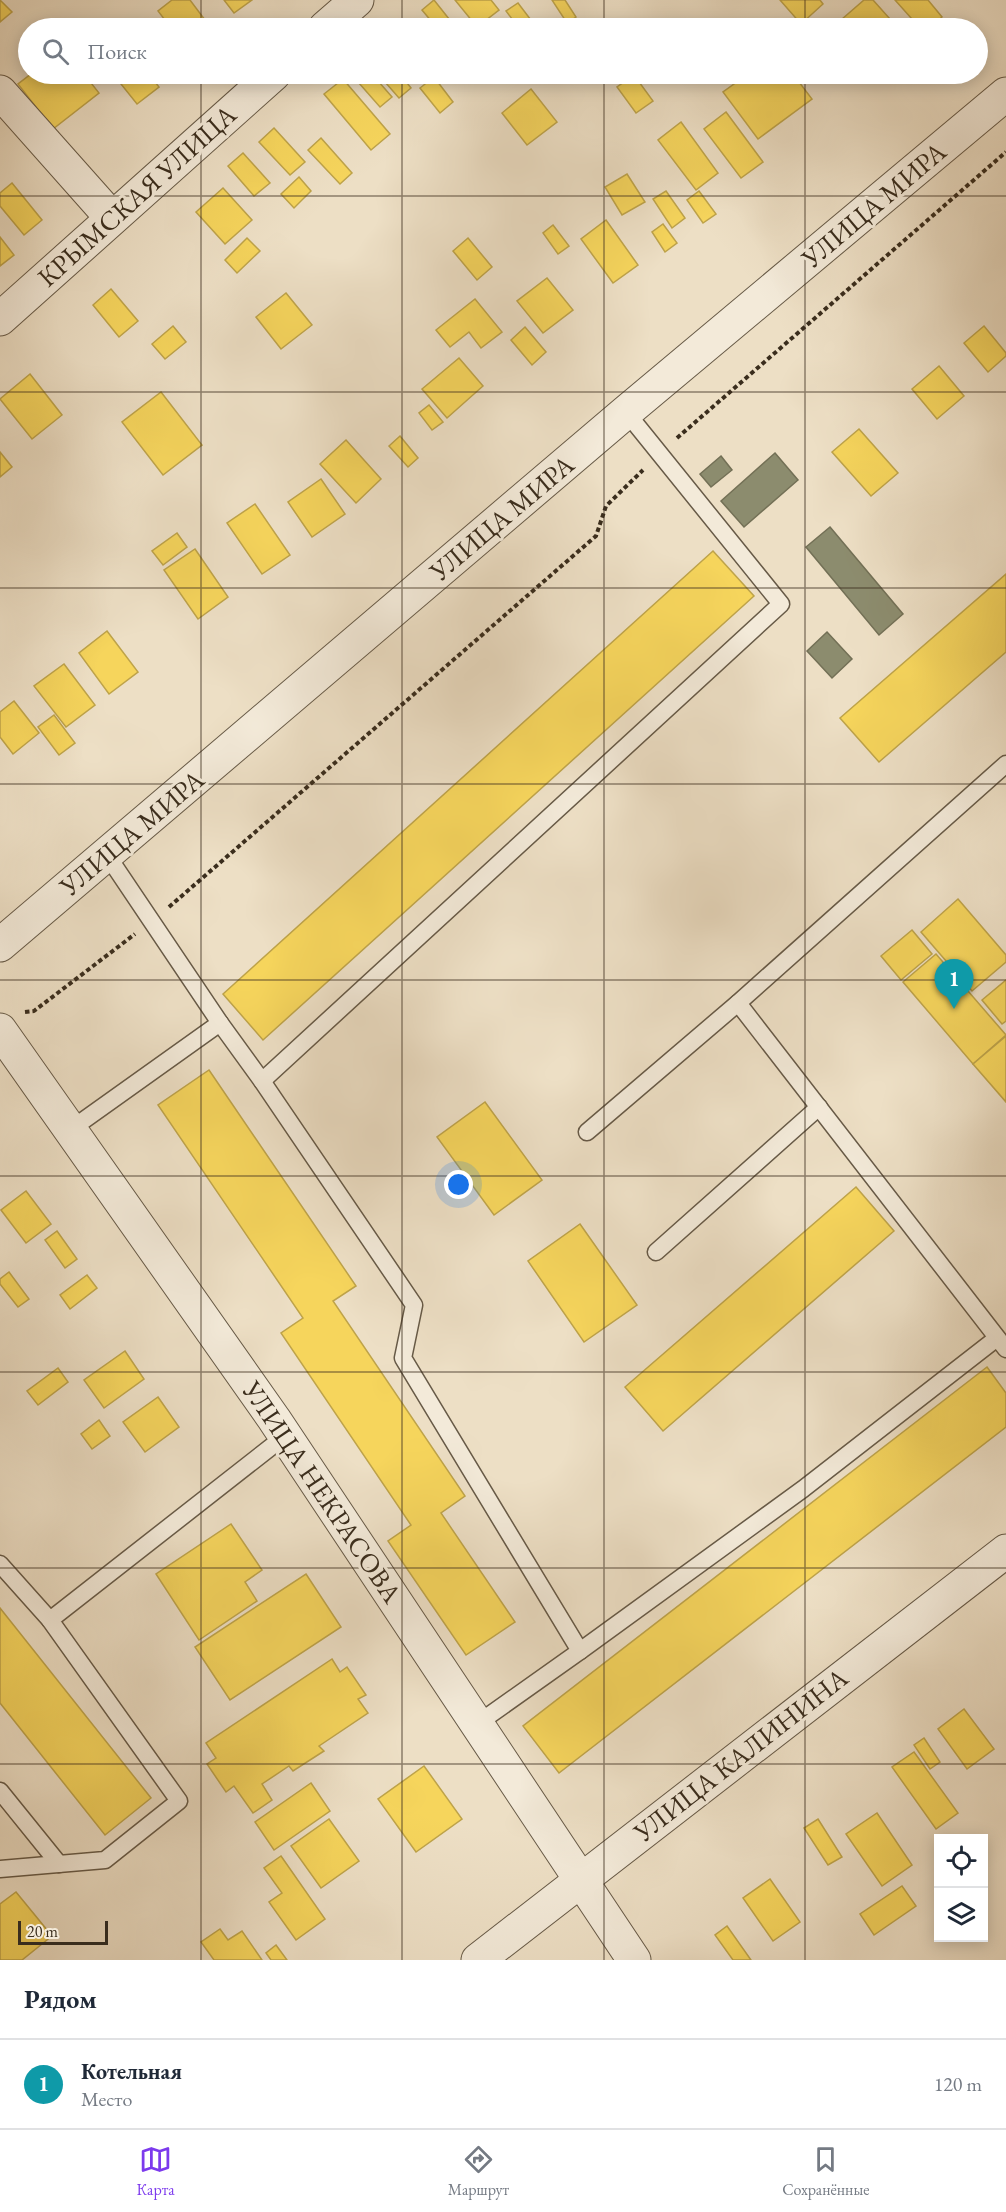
<!DOCTYPE html>
<html lang="ru">
<meta charset="utf-8">
<style>
:root{--surface:#fff;--page:#f2f2f3;--text:#1f2937;--muted:#747a83;--line:#e0e1e3;--accent:#7c3aed}
body{margin:0;font-family:"EB Garamond",serif;background:var(--page);color:var(--text)}
.controls{position:absolute;right:18px;bottom:18px;display:grid;overflow:hidden;border-radius:0px;box-shadow:0 3px 15px #0003}
.controls button{width:54px;height:54px;display:grid;place-items:center;padding:0;border:0;border-bottom:2px solid var(--line);background:var(--surface);color:var(--text);font:30px sans-serif}
.scale{position:absolute;left:18px;bottom:15px;width:90px;box-sizing:border-box;padding-left:6px;border:3px solid #3a2d1d;border-top:0;font-size:16px;line-height:21px;white-space:nowrap;color:#3a2d1d;-webkit-text-stroke:4px #f3ead9;paint-order:stroke}
.you{position:absolute;left:459px;top:1185px;width:21px;height:21px;margin:-15px;border:4px solid #fff;border-radius:50%;background:#1a73e8;box-shadow:0 0 0 9px #1a73e833}
.badge{display:grid;place-items:center;width:39px;height:39px;border-radius:50%;background:var(--accent);color:#fff;font-size:20px;font-weight:700}
.pin{position:absolute;translate:-50% -50px;filter:drop-shadow(0 2px 3px #0008)}
.pin::after{content:'';position:absolute;top:32px;width:21px;height:18px;background:inherit;clip-path:polygon(0 0,100% 0,50% 100%)}
.list{margin:0;padding:0;list-style:none}
h2{display:flex;justify-content:space-between;align-items:center;height:78px;margin:0;padding:0 24px;font-size:26px}
h2 small{font-size:20px;font-weight:400;color:var(--muted)}
.list li{display:grid;grid-template-columns:39px 1fr auto;gap:18px;align-items:center;box-sizing:border-box;height:90px;padding:0 24px;border-top:2px solid var(--line)}
.list b{display:block;font-size:22px;white-space:nowrap}
.list p{margin:0;font-size:20px;white-space:nowrap;color:var(--muted)}
.list em{font-size:20px;font-style:normal;color:var(--muted)}
.icon{flex:none;width:33px;height:33px;fill:none;stroke:currentColor;stroke-width:2;stroke-linecap:round;stroke-linejoin:round}
.map{position:relative;flex:none;width:1006px;height:1960px;overflow:hidden}
.search{position:absolute;background:var(--surface);box-shadow:0 3px 15px #0003;left:18px;right:18px;top:18px;height:66px;display:flex;align-items:center;gap:15px;box-sizing:border-box;padding:0 21px;border-radius:33px;color:var(--muted);font-size:22px}
.sheet{height:168px;background:var(--surface)}
nav{display:flex;justify-content:space-around;align-items:center;box-sizing:border-box;height:84px;border-top:2px solid var(--line);background:var(--surface);font-size:16px;color:var(--muted)}
nav a{display:grid;justify-items:center;gap:3px}
nav .on{color:var(--accent)}
.map>svg:first-child{display:block}
.homes{fill:#f6d55c;stroke:#bea349;stroke-width:1.5}
.industry{fill:#8c8c6e;stroke:#737056;stroke-width:1.5}
.lines{fill:none;stroke-linecap:round;stroke-linejoin:round}
.service-casing{stroke:#675a47;stroke-width:19}
.minor-casing{stroke:#675a47;stroke-width:35}
.tertiary-casing{stroke:#675a47;stroke-width:35}
.path{stroke:#3a2d1d;stroke-width:4;stroke-dasharray:4.5 3;stroke-linecap:butt}
.service{stroke:#f3ead9;stroke-width:16}
.minor{stroke:#f3ead9;stroke-width:33}
.tertiary{stroke:#f3ead9;stroke-width:33}
.grid{fill:none;stroke:#3a2d1d;stroke-width:1.5;stroke-opacity:0.55}
.labels{text-anchor:middle;stroke-width:6;stroke-linejoin:round;paint-order:stroke}
.street-label{font-size:27px;fill:#3a2d1d;stroke:#f3ead9}
</style>
<div class="map">
<svg width="1006" height="1960" viewBox="0 0 1006 1960">
<rect width="100%" height="100%" fill="#eddfc5"/>
<filter id="stains"><feTurbulence type="fractalNoise" baseFrequency=".00333" numOctaves="4"/><feColorMatrix values="0 0 0 0 .2 0 0 0 0 .09 0 0 0 0 .02 0 0 0 .5 -.17"/></filter>
<radialGradient id="worn" r=".72"><stop offset=".6" stop-color="#630" stop-opacity="0"/><stop offset="1" stop-color="#630" stop-opacity=".3"/></radialGradient>
<g class="homes">
<polygon points="0,0 12,12 0,22"/>
<polygon points="172,0 190,0 211,28 171,28 158,11"/>
<polygon points="224,0 252,0 234,13"/>
<polygon points="434,0 453,24 448,28 437,28 422,10"/>
<polygon points="455,0 491,0 499,10 477,27"/>
<polygon points="552,0 565,0 576,17 567,23"/>
<polygon points="780,0 820,0 823,4 801,24"/>
<polygon points="864,0 873,0 898,28 836,28 834,26"/>
<polygon points="895,0 928,0 942,17 929,28 920,28"/>
<polygon points="518,3 537,28 519,28 506,11"/>
<polygon points="31,74 84,74 99,93 53,129 18,84"/>
<polygon points="113,74 149,74 159,87 137,104"/>
<polygon points="351,74 372,74 392,97 380,107"/>
<polygon points="378,74 400,74 411,88 399,98"/>
<polygon points="718,74 736,74 724,82"/>
<polygon points="748,74 793,74 812,99 758,139 723,92"/>
<polygon points="634,75 653,101 636,113 617,87"/>
<polygon points="434,77 453,102 440,113 420,88"/>
<polygon points="343,79 390,134 371,150 324,94"/>
<polygon points="531,89 557,122 527,145 502,113"/>
<polygon points="726,112 763,162 741,178 704,129"/>
<polygon points="681,122 718,173 696,190 658,140"/>
<polygon points="274,128 305,162 290,175 259,142"/>
<polygon points="321,138 352,173 340,184 308,150"/>
<polygon points="243,153 270,183 254,196 228,166"/>
<polygon points="627,174 645,202 622,215 605,187"/>
<polygon points="299,177 311,191 294,208 281,194"/>
<polygon points="12,183 42,220 24,235 0,206 0,193"/>
<polygon points="223,188 252,220 225,244 196,212"/>
<polygon points="666,191 685,218 672,228 653,199"/>
<polygon points="699,191 716,214 703,223 687,200"/>
<polygon points="606,220 638,265 613,283 581,239"/>
<polygon points="663,224 677,243 665,252 652,232"/>
<polygon points="553,225 569,246 558,254 543,233"/>
<polygon points="0,237 14,255 0,266"/>
<polygon points="247,238 260,251 237,273 225,260"/>
<polygon points="468,238 492,267 477,280 453,251"/>
<polygon points="547,278 573,310 543,333 517,301"/>
<polygon points="111,289 138,321 119,337 93,305"/>
<polygon points="286,293 312,325 281,349 256,317"/>
<polygon points="475,299 502,332 481,348 469,332 450,347 436,330"/>
<polygon points="173,326 186,342 165,359 152,344"/>
<polygon points="984,326 1006,353 1006,356 988,372 964,343"/>
<polygon points="525,327 546,352 532,365 511,340"/>
<polygon points="459,358 483,386 447,418 422,389"/>
<polygon points="939,366 964,396 937,419 912,389"/>
<polygon points="30,374 62,415 32,439 0,399"/>
<polygon points="161,392 202,445 163,475 122,422"/>
<polygon points="429,405 443,422 432,430 419,413"/>
<polygon points="859,429 898,473 871,496 832,452"/>
<polygon points="400,436 418,458 408,467 389,446"/>
<polygon points="346,440 381,479 356,503 320,464"/>
<polygon points="0,452 12,467 0,477"/>
<polygon points="321,479 345,514 312,537 288,502"/>
<polygon points="255,504 290,555 262,574 227,523"/>
<polygon points="177,533 187,547 163,565 152,551"/>
<polygon points="195,549 228,597 198,619 164,570"/>
<polygon points="713,551 754,596 263,1040 223,994"/>
<polygon points="1006,574 1006,652 879,762 840,718"/>
<polygon points="107,631 138,672 109,694 79,653"/>
<polygon points="64,664 95,705 66,727 34,686"/>
<polygon points="14,701 39,733 13,754 0,737 0,712"/>
<polygon points="54,715 75,743 59,755 38,727"/>
<polygon points="958,899 1006,955 1006,962 972,991 921,932"/>
<polygon points="912,930 932,954 901,980 881,956"/>
<polygon points="936,954 1006,1035 973,1064 903,982"/>
<polygon points="1006,980 1006,1021 1002,1024 982,1000"/>
<polygon points="1006,1036 1006,1102 973,1064"/>
<polygon points="209,1070 356,1286 333,1301 465,1496 441,1513 515,1622 466,1655 388,1541 411,1525 281,1333 303,1318 158,1105"/>
<polygon points="485,1102 542,1180 494,1215 437,1137"/>
<polygon points="856,1187 894,1231 663,1431 625,1387"/>
<polygon points="26,1191 51,1224 26,1243 1,1210"/>
<polygon points="580,1224 637,1305 584,1342 528,1261"/>
<polygon points="57,1231 77,1259 65,1268 45,1240"/>
<polygon points="9,1272 29,1299 18,1307 0,1284 0,1279"/>
<polygon points="87,1275 97,1288 70,1309 60,1295"/>
<polygon points="125,1351 144,1379 104,1408 84,1380"/>
<polygon points="987,1367 1006,1393 1006,1427 559,1773 523,1726"/>
<polygon points="58,1368 68,1382 38,1405 27,1391"/>
<polygon points="158,1397 179,1427 145,1452 123,1422"/>
<polygon points="99,1420 110,1436 92,1449 81,1434"/>
<polygon points="231,1524 262,1570 245,1582 257,1601 199,1640 156,1574"/>
<polygon points="306,1574 341,1627 230,1700 195,1647"/>
<polygon points="0,1608 151,1798 105,1835 0,1703"/>
<polygon points="332,1659 340,1672 347,1667 366,1695 358,1699 368,1713 319,1746 324,1751 293,1771 289,1766 262,1784 272,1800 253,1813 234,1786 226,1792 207,1764 216,1758 206,1743"/>
<polygon points="964,1709 994,1749 967,1769 938,1729"/>
<polygon points="924,1738 940,1762 930,1769 914,1745"/>
<polygon points="914,1752 958,1813 936,1829 892,1767"/>
<polygon points="424,1766 462,1819 416,1852 378,1799"/>
<polygon points="311,1783 330,1811 274,1850 255,1822"/>
<polygon points="877,1813 912,1865 882,1886 846,1834"/>
<polygon points="329,1819 359,1861 321,1888 291,1846"/>
<polygon points="818,1819 842,1857 828,1865 804,1828"/>
<polygon points="281,1856 325,1919 296,1940 269,1902 282,1893 264,1868"/>
<polygon points="770,1879 800,1922 773,1941 743,1898"/>
<polygon points="902,1886 916,1906 874,1935 860,1914"/>
<polygon points="16,1892 52,1936 22,1960 0,1960 0,1904"/>
<polygon points="727,1926 751,1960 733,1960 715,1935"/>
<polygon points="220,1929 228,1940 242,1931 262,1960 214,1960 201,1942"/>
<polygon points="276,1945 287,1960 271,1960 266,1953"/>
</g>
<g class="industry">
<polygon points="775,453 798,480 744,527 721,501"/>
<polygon points="721,456 732,470 711,487 700,474"/>
<polygon points="830,527 903,614 879,635 806,547"/>
<polygon points="827,632 852,659 832,678 807,651"/>
</g>
<g class="lines">
<g class="service-casing">
<g id="service">
<polyline points="738,1003 1006,1349"/>
<polyline points="220,1023 262,1081 414,1305 403,1358 580,1651 477,1724"/>
<polyline points="262,1081 781,604 626,412"/>
<polyline points="70,1130 220,1023 107,855"/>
<polyline points="587,1132 738,1003 1006,764"/>
<polyline points="656,1252 819,1107"/>
<polyline points="0,1564 50,1620"/>
<polyline points="580,1651 803,1489 997,1338"/>
<polyline points="0,1791 59,1864"/>
<polyline points="0,1869 105,1860 179,1801 50,1620 285,1436"/>
</g>
</g>
<g class="minor-casing">
<g id="minor">
<polyline points="325,28 357,0"/>
<polyline points="0,92 112,218"/>
<polyline points="0,319 274,74"/>
<polyline points="0,1030 274,1419 634,1960"/>
</g>
</g>
<g class="tertiary-casing">
<g id="tertiary">
<polyline points="0,945 626,412 1006,94"/>
<polyline points="478,1960 1006,1551"/>
</g>
</g>
<g class="path">
<polyline points="677,438 1006,152"/>
<polyline points="169,907 596,536 606,506 643,470"/>
<polyline points="25,1012 34,1011 135,934"/>
</g>
<use href="#service" class="service"/>
<use href="#minor" class="minor"/>
<use href="#tertiary" class="tertiary"/>
</g>
<path class="grid" d="M201,0V28M402,0V28M604,0V28M805,0V28M201,74V1960M402,74V1960M604,74V1960M805,74V1960M0,196H1006M0,392H1006M0,588H1006M0,784H1006M0,980H1006M0,1176H1006M0,1372H1006M0,1568H1006M0,1764H1006"/>
<g class="labels">
<g class="street-label">
<text transform="translate(137 196) rotate(-42)" y="9">КРЫМСКАЯ УЛИЦА</text>
<text transform="translate(874 205) rotate(-40)" y="9">УЛИЦА МИРА</text>
<text transform="translate(502 518) rotate(-40)" y="9">УЛИЦА МИРА</text>
<text transform="translate(132 833) rotate(-40)" y="9">УЛИЦА МИРА</text>
<text transform="translate(322 1492) rotate(56)" y="9">УЛИЦА НЕКРАСОВА</text>
<text transform="translate(741 1755) rotate(-38)" y="9">УЛИЦА КАЛИНИНА</text>
</g>
</g>
<rect width="100%" height="100%" filter="url(#stains)"/>
<rect width="100%" height="100%" fill="url(#worn)"/>
</svg>
<div class="controls">
<button><svg class="icon" aria-label="locate" viewBox="0 0 24 24"><circle cx="12" cy="12" r="6"/><path d="M12 2v4M12 18v4M2 12h4M18 12h4"/></svg></button>
<button><svg class="icon" aria-label="layers" viewBox="0 0 24 24"><path d="M12 4l9 5-9 5-9-5zM3 14l9 5 9-5"/></svg></button>
</div>
<div class="scale">20 m</div>
<div class="you"></div>
<div class="pin badge" style="left:954px;top:1009px;background:#0f9aa8">1</div>
<div class="search"><svg class="icon" aria-label="search" viewBox="0 0 24 24"><circle cx="10" cy="10" r="6"/><path d="M15 15l6 6"/></svg>Поиск</div>
</div>
<section class="sheet">
<h2>Рядом<small></small></h2>
<ul class="list">
<li><span class="badge" style="background:#0f9aa8">1</span><div><b>Котельная</b><p>Место</p></div><em>120 m</em></li>
</ul>
</section>
<nav>
<a class="on"><svg class="icon" aria-label="map" viewBox="0 0 24 24"><path d="M3 6l6-2 6 2 6-2v14l-6 2-6-2-6 2zM9 4v14M15 6v14"/></svg>Карта</a>
<a><svg class="icon" aria-label="directions" viewBox="0 0 24 24"><path d="M12 3l9 9-9 9-9-9zM9 14v-3h6M13 9l2 2-2 2"/></svg>Маршрут</a>
<a><svg class="icon" aria-label="saved" viewBox="0 0 24 24"><path d="M7 4h10v16l-5-4-5 4z"/></svg>Сохранённые</a>
</nav>
